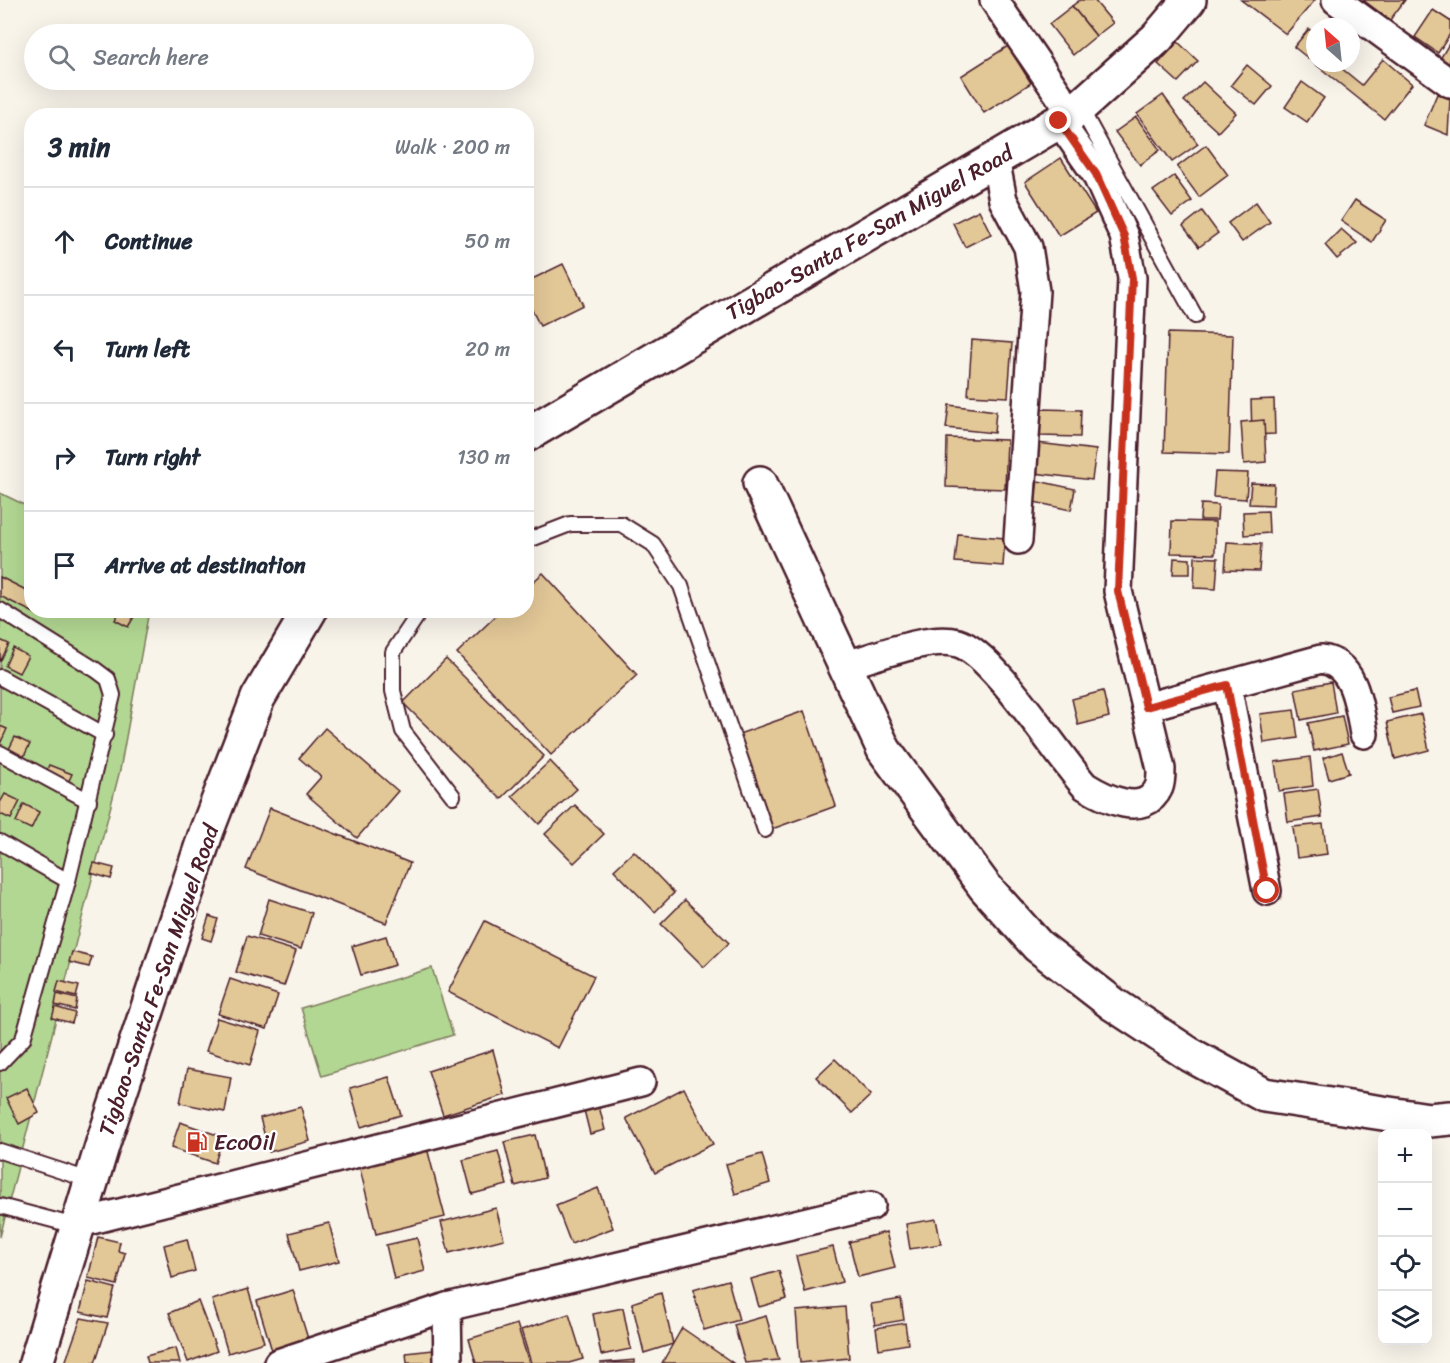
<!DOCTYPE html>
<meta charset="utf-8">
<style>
:root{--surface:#fff;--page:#f6f6f7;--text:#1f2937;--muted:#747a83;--line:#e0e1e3}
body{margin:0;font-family:Sriracha,sans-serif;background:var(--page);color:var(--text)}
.controls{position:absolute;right:18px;bottom:18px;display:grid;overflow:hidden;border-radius:12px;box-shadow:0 6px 24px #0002}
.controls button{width:54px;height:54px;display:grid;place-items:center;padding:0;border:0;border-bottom:2px solid var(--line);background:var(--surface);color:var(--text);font:30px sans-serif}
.compass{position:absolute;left:1306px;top:18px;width:54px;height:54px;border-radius:50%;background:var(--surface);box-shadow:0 6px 24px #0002;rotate:333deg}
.stop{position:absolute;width:18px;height:18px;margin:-14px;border:4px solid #c8321e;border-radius:50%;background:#fff}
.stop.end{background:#c8321e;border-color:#fff;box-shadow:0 2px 6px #0008}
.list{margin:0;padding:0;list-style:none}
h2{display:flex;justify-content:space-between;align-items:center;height:78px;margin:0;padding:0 24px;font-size:26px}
h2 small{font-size:20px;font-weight:400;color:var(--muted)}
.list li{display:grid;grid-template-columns:39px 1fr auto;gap:18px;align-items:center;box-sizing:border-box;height:108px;padding:0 24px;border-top:2px solid var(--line)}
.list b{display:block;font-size:22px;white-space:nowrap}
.list em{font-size:20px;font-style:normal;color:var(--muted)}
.icon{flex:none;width:33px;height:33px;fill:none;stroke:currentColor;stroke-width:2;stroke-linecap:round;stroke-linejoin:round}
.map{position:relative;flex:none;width:1450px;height:1363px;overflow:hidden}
.search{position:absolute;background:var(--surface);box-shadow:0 6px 24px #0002;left:24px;top:24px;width:510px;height:66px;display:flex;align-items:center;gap:15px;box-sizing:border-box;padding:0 21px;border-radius:33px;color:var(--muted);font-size:22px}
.panel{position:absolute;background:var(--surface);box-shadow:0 6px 24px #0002;left:24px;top:108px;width:510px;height:510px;border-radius:24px}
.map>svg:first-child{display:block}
.green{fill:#b2d792;stroke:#7e7b5e;stroke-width:1.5}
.building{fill:#e2c797;stroke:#4a1f2b;stroke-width:1.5}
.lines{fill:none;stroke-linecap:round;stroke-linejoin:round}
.lane-casing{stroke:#4a1f2b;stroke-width:18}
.street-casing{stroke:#4a1f2b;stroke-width:32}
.secondary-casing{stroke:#4a1f2b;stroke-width:38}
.highway-casing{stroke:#4a1f2b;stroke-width:38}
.lane{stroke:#fff;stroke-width:14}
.street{stroke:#fff;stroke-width:27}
.secondary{stroke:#fff;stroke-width:33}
.highway{stroke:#fff;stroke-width:33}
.route{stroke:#c8321e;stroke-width:8}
.labels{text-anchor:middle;stroke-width:4.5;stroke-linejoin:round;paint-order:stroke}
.street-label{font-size:22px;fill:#4a1f2b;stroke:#fff}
.poi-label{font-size:22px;fill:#4a1f2b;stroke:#fff;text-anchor:start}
</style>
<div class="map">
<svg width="1450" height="1363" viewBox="0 0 1450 1363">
<rect width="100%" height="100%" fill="#f9f4ea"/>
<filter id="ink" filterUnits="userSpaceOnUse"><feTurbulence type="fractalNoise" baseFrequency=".0167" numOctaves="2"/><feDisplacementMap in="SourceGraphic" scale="12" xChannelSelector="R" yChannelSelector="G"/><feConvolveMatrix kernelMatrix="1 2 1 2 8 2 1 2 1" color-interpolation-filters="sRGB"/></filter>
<g filter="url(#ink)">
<g class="green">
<polygon points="0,493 31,508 32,610 149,611 120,770 0,1237"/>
<polygon points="432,968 453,1035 322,1076 301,1008"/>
</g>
<g class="building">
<polygon points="1080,0 1094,0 1113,23 1096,36 1072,6"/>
<polygon points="1241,0 1315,0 1286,34"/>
<polygon points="1363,0 1405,0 1390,20"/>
<polygon points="1072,6 1096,36 1073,55 1049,24"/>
<polygon points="1433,10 1450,21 1450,34 1438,53 1415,37"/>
<polygon points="1309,29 1315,34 1315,63 1335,63 1362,85 1383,59 1412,84 1384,119 1294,47"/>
<polygon points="1178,42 1198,61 1178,82 1158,64"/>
<polygon points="1450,42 1450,65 1440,59"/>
<polygon points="1008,46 1031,83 984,113 961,76"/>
<polygon points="1247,65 1272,86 1256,105 1231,85"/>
<polygon points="1203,82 1236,113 1218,132 1184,101"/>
<polygon points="1302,82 1324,98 1307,122 1285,107"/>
<polygon points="1437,94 1450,99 1448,135 1424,125"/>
<polygon points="1163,95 1198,144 1172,162 1137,114"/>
<polygon points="1136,117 1160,150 1140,165 1115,132"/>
<polygon points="1206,145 1228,175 1199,197 1177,167"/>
<polygon points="1061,158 1096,213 1059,236 1025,182"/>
<polygon points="1174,176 1192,201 1172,216 1153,191"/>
<polygon points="1355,200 1386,220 1372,242 1341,221"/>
<polygon points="1256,202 1270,222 1242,242 1228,223"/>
<polygon points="979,210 991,234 965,247 953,223"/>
<polygon points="1202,211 1218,233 1199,247 1183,226"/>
<polygon points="1341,229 1357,243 1337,259 1325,245"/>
<polygon points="563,264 583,305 540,326 526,298 526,282"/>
<polygon points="1168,333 1233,335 1229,454 1164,452"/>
<polygon points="972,340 1012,343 1008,397 968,395"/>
<polygon points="1274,399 1275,434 1252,435 1251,400"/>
<polygon points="949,405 996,411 994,433 946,428"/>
<polygon points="1041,409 1081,410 1080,437 1040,436"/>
<polygon points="1264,420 1266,462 1244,464 1241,422"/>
<polygon points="947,438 1007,440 1005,489 946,487"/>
<polygon points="1037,443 1096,450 1092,480 1034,473"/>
<polygon points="1215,472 1248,473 1246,499 1213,497"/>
<polygon points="1038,481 1075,489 1071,510 1034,502"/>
<polygon points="1251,483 1274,484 1273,505 1249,504"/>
<polygon points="1201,504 1218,505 1217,520 1200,520"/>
<polygon points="1268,511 1269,533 1244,535 1243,512"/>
<polygon points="1172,521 1215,522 1215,554 1171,553"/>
<polygon points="958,534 1005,538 1003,566 955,562"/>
<polygon points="1227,542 1261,544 1259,571 1225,570"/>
<polygon points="1195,557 1218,558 1216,589 1194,588"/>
<polygon points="1174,558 1190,559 1190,574 1173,574"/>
<polygon points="543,573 637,675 551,755 457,653 502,610 526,610 526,588"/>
<polygon points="0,577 32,593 32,610 45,610 42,617 0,596"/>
<polygon points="120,610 138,610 128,627 115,620"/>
<polygon points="0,640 9,644 0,662"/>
<polygon points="13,648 28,656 19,673 5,666"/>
<polygon points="446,659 544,756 501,799 403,703"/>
<polygon points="1331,682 1336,713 1301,720 1295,689"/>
<polygon points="1103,691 1109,717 1078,725 1072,699"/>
<polygon points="1415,691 1419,707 1392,713 1388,697"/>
<polygon points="1294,710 1298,738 1264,743 1260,714"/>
<polygon points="804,711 836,806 772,829 739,734"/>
<polygon points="1421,714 1429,750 1395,759 1387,722"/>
<polygon points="1342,716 1348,744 1314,751 1308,723"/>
<polygon points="0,726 7,729 0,744"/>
<polygon points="325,728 398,791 357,838 306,794 321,777 299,758"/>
<polygon points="15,737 30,744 21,762 6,755"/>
<polygon points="1342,752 1349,773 1329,779 1323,758"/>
<polygon points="1310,757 1313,786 1279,791 1275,762"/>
<polygon points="550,761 577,789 539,824 512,796"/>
<polygon points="49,765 72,774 67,785 44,776"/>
<polygon points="1318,789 1322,817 1288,822 1284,794"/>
<polygon points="5,794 20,801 11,819 0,814 0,803"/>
<polygon points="24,804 39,812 31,829 16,822"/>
<polygon points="575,805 604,834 574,863 545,834"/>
<polygon points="270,808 410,863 386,923 246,869"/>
<polygon points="1323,824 1327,854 1297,858 1293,827"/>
<polygon points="634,851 674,893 655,912 614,870"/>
<polygon points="94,863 114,868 111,879 91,873"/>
<polygon points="269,899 312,913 301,949 258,936"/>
<polygon points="685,900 729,943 704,967 661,924"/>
<polygon points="209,916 218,919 211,941 202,938"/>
<polygon points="485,921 594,976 558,1048 448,992"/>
<polygon points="247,936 296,951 284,986 236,972"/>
<polygon points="386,936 395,965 361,975 352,946"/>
<polygon points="72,952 92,957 89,967 69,962"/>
<polygon points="230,979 278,995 267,1029 218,1014"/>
<polygon points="59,981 79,986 76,997 56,992"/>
<polygon points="57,994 77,999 75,1010 55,1005"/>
<polygon points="55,1007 75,1013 72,1023 52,1018"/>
<polygon points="217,1018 260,1031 250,1065 206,1051"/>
<polygon points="493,1050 505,1095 443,1115 428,1071"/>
<polygon points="835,1059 871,1095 852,1113 816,1077"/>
<polygon points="187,1069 231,1077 225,1112 180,1103"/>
<polygon points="389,1077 401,1115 361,1127 350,1088"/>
<polygon points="27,1088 39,1113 19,1124 6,1098"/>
<polygon points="684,1088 713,1144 655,1173 626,1118"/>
<polygon points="599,1106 605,1130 590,1134 584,1110"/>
<polygon points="301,1107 310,1141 269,1152 260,1118"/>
<polygon points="180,1122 223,1137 215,1163 171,1148"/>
<polygon points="535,1135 545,1178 515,1186 504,1142"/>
<polygon points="427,1148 445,1217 376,1234 359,1165"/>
<polygon points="498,1151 507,1185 472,1194 463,1160"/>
<polygon points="762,1154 770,1183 735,1194 726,1164"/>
<polygon points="598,1188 613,1228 571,1244 556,1205"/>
<polygon points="496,1208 504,1239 449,1253 441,1222"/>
<polygon points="936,1219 941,1244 910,1249 906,1224"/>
<polygon points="329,1223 339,1261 299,1271 289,1233"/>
<polygon points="886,1232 895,1268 858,1277 849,1242"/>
<polygon points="98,1237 120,1242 118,1251 125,1253 117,1285 88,1278"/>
<polygon points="417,1238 425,1271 394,1279 386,1245"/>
<polygon points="187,1239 195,1271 172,1278 164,1245"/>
<polygon points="833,1247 842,1282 805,1292 796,1256"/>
<polygon points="779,1271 787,1299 759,1307 751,1279"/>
<polygon points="728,1280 739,1320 704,1330 693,1290"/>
<polygon points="88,1281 115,1288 107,1318 80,1312"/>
<polygon points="248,1289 264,1342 228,1353 212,1300"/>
<polygon points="293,1290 309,1342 273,1354 257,1301"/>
<polygon points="661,1293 673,1344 644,1353 632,1303"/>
<polygon points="901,1299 904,1320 875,1325 871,1304"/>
<polygon points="198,1301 217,1351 188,1362 169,1313"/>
<polygon points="845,1307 849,1358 800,1363 796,1311"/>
<polygon points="623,1308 631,1349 601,1355 593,1314"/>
<polygon points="569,1314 583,1359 569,1363 531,1363 521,1330"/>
<polygon points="766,1316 779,1360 745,1363 734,1325"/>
<polygon points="81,1318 108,1323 95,1363 65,1363"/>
<polygon points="905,1323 908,1344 879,1349 876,1328"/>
<polygon points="517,1324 529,1363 476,1363 469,1339"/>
<polygon points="682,1328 733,1363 662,1363"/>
<polygon points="176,1348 180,1363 148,1363 146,1356"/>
<polygon points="433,1350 434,1363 407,1363 406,1353"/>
<polygon points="635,1360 635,1363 600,1363"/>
</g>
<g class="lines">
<g class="lane-casing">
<g id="lane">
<polyline points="1080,107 1195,316"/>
<polyline points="526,541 570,524 621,524 653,544 681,586 765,830"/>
<polyline points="0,610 96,670 108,679 113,695 68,881 23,1039 0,1063"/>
<polyline points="421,610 393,652 393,691 403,731 453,796"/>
<polyline points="0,677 105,735"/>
<polyline points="0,753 89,801"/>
<polyline points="0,842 68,881"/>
<polyline points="0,1151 92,1181"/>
<polyline points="0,1206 79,1227"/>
</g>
</g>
<g class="street-casing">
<g id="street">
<polyline points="994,0 1072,114"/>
<polyline points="1336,0 1450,83"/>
<polyline points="995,159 1003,200 1028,247 1035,291 1018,540"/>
<path d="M846,665C875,657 929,635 958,643C993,653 1057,755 1085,786C1104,798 1145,819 1159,787C1161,782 1161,774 1161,769L1118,591L1132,278L1124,236L1096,174L1059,121"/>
<polyline points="1227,685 1267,891"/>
<path d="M1146,707L1321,659C1355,663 1359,706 1364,734"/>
<polyline points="80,1223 641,1082"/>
<polyline points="447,1307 448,1363"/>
<polyline points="278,1363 447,1307 871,1206"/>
</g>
</g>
<g class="secondary-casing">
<g id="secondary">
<polyline points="526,435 1072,114 1157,38 1189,0"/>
<polyline points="36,1363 103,1143 207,830 258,698 310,610"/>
</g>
</g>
<g class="highway-casing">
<polyline id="highway" points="760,483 884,750 985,887 1038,946 1113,1004 1189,1054 1264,1095 1429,1120 1450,1118"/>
</g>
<use href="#lane" class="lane"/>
<use href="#street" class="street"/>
<use href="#secondary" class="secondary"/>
<use href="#highway" class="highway"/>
</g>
</g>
<g class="lines" filter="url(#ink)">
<polyline class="route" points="1059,121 1096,174 1124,236 1132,278 1118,591 1146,707 1227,685 1267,891"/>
</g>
<defs>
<g id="fuel-bare" transform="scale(1.62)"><path d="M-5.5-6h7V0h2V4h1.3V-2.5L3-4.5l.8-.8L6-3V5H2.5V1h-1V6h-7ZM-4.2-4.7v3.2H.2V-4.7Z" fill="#c8321e" stroke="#fff" stroke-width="2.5" paint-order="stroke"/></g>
</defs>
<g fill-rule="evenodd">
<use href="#fuel-bare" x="197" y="1142"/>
</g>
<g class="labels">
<g class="street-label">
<text transform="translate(869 232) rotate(-30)" y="8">Tigbao-Santa Fe-San Miguel Road</text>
<text transform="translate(158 980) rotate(-71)" y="8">Tigbao-Santa Fe-San Miguel Road</text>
</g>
<g class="poi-label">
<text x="214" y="1150">EcoOil</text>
</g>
</g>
</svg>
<div class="controls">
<button>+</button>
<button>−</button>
<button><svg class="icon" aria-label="locate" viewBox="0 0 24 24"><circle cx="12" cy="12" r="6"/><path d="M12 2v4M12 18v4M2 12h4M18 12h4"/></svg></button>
<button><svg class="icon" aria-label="layers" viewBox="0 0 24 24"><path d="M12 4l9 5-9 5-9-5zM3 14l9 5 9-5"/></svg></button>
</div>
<svg class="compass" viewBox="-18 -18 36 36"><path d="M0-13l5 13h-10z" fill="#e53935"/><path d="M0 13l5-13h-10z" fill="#747a83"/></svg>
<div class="stop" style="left:1267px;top:891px"></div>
<div class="stop end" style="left:1059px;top:121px"></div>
<div class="search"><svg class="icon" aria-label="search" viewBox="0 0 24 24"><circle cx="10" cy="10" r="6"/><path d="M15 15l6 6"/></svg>Search here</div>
<section class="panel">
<h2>3 min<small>Walk · 200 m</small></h2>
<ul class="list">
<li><svg class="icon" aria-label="ahead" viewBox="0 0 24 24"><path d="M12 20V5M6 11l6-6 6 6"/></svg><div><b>Continue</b></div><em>50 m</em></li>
<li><svg class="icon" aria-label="left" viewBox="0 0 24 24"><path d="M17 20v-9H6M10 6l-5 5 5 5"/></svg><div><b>Turn left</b></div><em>20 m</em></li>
<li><svg class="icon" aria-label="right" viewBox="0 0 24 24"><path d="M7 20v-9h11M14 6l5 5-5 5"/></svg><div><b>Turn right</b></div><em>130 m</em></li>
<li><svg class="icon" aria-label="arrive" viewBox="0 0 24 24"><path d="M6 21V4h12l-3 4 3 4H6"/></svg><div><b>Arrive at destination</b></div></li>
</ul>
</section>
</div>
